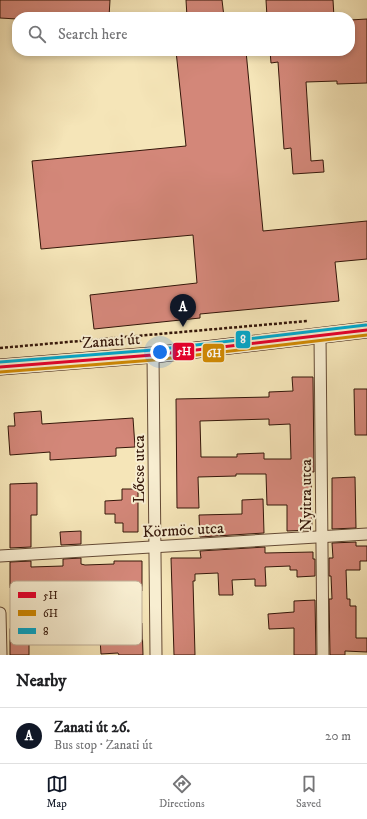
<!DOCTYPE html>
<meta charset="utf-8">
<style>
:root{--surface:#fff;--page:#f2f2f2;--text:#202124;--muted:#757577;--line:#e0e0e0;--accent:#111827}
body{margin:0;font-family:"IM FELL DW Pica",serif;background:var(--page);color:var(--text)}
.you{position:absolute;left:160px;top:352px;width:14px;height:14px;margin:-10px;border:3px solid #fff;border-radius:50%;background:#1a73e8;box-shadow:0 0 0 6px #1a73e833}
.badge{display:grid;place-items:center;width:26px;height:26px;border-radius:50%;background:var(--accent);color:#fff;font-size:13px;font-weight:700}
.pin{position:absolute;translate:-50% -33px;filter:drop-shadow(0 1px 2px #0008)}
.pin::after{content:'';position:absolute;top:21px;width:14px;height:12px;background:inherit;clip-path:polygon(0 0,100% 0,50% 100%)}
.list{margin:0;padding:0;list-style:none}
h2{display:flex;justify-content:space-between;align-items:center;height:52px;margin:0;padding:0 16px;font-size:17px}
h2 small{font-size:13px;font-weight:400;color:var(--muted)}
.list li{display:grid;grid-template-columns:26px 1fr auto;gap:12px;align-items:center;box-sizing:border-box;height:56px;padding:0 16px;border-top:1px solid var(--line)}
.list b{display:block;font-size:15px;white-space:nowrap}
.list p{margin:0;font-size:13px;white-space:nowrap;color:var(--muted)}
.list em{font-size:13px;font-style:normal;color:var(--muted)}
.icon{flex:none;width:22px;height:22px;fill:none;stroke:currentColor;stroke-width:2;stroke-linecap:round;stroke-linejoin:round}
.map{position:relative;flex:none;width:367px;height:655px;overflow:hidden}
.search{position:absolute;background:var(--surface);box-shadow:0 2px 6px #0003;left:12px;right:12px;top:12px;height:44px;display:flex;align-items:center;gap:10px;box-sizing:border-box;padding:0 14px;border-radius:16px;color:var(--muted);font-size:15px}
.sheet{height:108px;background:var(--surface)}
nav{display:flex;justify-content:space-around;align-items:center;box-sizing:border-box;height:56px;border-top:1px solid var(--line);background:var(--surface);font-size:11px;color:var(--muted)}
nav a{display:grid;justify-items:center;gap:2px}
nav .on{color:var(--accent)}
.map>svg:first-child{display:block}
.building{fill:#d38779;stroke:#341609;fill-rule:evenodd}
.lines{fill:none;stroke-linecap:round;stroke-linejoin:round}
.street-casing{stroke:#644a35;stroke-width:13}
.secondary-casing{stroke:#341609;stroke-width:17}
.path{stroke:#341609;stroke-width:2.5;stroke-dasharray:3 2;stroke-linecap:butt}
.street{stroke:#f8eed1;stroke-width:11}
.secondary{stroke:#f8eed1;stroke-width:15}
.bus-1-casing{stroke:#f8eed1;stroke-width:6}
.bus-2-casing{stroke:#f8eed1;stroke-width:6}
.bus-3-casing{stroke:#f8eed1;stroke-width:6}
.bus-1{stroke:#e4002b;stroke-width:3}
.bus-2{stroke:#d08902;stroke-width:3}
.bus-3{stroke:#00a9ce;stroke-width:3}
.labels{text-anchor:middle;stroke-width:4;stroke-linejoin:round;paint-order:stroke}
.street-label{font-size:16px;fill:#341609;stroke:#f8eed1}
.key{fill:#f8eed1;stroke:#bdad95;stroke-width:1}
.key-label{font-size:11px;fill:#341609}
.line-badge{stroke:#f8eed1;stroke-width:1.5}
.badge-label{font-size:11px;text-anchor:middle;font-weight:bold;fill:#fff}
</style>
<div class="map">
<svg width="367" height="655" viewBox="0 0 367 655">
<rect width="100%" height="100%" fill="#f5e5b8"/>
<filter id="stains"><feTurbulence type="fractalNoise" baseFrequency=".005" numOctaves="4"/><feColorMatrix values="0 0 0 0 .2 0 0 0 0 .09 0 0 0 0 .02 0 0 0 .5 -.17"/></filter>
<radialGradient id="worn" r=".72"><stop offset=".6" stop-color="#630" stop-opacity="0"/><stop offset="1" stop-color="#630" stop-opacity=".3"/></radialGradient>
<g class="building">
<polygon points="0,0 110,0 109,17 17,17 17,19 0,18"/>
<polygon points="186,0 222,0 224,17 187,17"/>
<polygon points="266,0 333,0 334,17 267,17"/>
<polygon points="367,19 367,83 337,84 337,81 306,82 311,161 323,160 324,172 293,174 291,148 284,149 278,62 271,63 270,51 350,51 350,20"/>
<polygon points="176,51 246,51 263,231 367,221 367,259 335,262 339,301 200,314 200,318 94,329 90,295 197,283 193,235 41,249 32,161 186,146"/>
<path d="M292,377H313L314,472H311L312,530L287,531V505H267L266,474H236V476L198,477L199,508H177L176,399L269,397V392L293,391ZM269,419V425L290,424L291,459H264V453L237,454V457H201L200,421Z"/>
<polygon points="354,389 367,389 367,435 355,435"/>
<polygon points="41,411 42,424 133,418 135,447 116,448 116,456 50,460 50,452 10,455 8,426 15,426 14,413"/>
<polygon points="355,477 356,528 332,529 332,478"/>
<polygon points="37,483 37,515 31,515 31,547 10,548 10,484"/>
<polygon points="122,489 138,489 138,532 123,532 123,523 115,523 115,514 105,514 105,501 122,500"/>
<polygon points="263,499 264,533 200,537 199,515 242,514 242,500"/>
<polygon points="81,531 81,544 61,545 60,532"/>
<polygon points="356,542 356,546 367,546 367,561 360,561 360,570 346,570 347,599 350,599 350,606 356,606 356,638 367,638 367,652 345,651 345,655 330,655 329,599 332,599 331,576 329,576 329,558 333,558 332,543"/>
<polygon points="265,547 265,553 313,552 313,559 315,559 315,576 297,577 297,570 290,570 290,566 265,567 266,586 255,586 255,579 232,580 233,595 219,595 218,573 195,574 195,581 193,581 195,655 174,655 171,558 201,558 200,551"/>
<polygon points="81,558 81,564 85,565 114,564 114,561 142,561 142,591 121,591 121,590 90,591 89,582 31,585 31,587 10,588 10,562 31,561 31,567 63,566 63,559"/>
<polygon points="315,600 316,655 294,655 294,628 269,629 268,614 294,612 294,601"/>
<polygon points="142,623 143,655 119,655 118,653 101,654 100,639 119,638 119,624"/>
<rect x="10" y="629" width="19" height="26"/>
</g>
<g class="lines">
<g class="street-casing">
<g id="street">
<polyline points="320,336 323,655"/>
<polyline points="153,355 156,655"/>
<polyline points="0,556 367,534"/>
<polyline points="0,613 1,655"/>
</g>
</g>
<g class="secondary-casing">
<polyline id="secondary" points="0,367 153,355 367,330"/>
</g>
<polyline class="path" points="0,348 307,321"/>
<use href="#street" class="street"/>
<use href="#secondary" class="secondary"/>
<g class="bus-1-casing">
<polyline id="bus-1" points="0,367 153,355 367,330"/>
</g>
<g class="bus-2-casing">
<polyline id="bus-2" points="0,372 154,360 367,335"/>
</g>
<g class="bus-3-casing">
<polyline id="bus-3" points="0,362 153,350 366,325"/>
</g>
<use href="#bus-1" class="bus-1"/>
<use href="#bus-2" class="bus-2"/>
<use href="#bus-3" class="bus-3"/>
</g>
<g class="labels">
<g class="street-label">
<text transform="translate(111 340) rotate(-4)" y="6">Zanati út</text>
<text transform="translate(138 469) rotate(-90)" y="6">Lőcse utca</text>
<text transform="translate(305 495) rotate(-90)" y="6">Nyitra utca</text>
<text transform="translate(183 529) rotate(-3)" y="6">Körmöc utca</text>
</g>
</g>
<rect x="10" y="581" width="132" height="64" rx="6" class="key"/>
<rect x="18" y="592" width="18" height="6" fill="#e4002b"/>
<rect x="18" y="610" width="18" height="6" fill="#d08902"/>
<rect x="18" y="628" width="18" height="6" fill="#00a9ce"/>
<g class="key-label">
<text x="43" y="599">5H</text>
<text x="43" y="617">6H</text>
<text x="43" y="635">8</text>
</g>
<g class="line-badge">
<rect x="235" y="330" width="16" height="19" rx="4" fill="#00a9ce"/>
<rect x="172" y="342" width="23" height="19" rx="4" fill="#e4002b"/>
<rect x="202" y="343" width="23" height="20" rx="4" fill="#d08902"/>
</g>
<g class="badge-label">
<text x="243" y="343">8</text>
<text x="184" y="355">5H</text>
<text x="214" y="357">6H</text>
</g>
<rect width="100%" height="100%" filter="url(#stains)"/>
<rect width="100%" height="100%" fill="url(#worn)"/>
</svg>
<div class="you"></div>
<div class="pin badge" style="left:183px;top:327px">A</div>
<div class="search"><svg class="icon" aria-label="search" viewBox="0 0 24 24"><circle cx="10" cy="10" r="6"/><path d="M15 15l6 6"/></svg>Search here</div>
</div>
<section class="sheet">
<h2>Nearby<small></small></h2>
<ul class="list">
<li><span class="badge">A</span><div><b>Zanati út 26.</b><p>Bus stop · Zanati út</p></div><em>20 m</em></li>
</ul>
</section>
<nav>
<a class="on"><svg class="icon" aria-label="map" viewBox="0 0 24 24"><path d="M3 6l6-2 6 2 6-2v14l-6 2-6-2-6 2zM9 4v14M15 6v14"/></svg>Map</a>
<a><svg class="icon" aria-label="directions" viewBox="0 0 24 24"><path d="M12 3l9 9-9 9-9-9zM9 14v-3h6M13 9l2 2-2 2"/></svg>Directions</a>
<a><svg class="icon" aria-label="saved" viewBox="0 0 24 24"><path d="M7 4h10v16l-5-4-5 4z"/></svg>Saved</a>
</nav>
